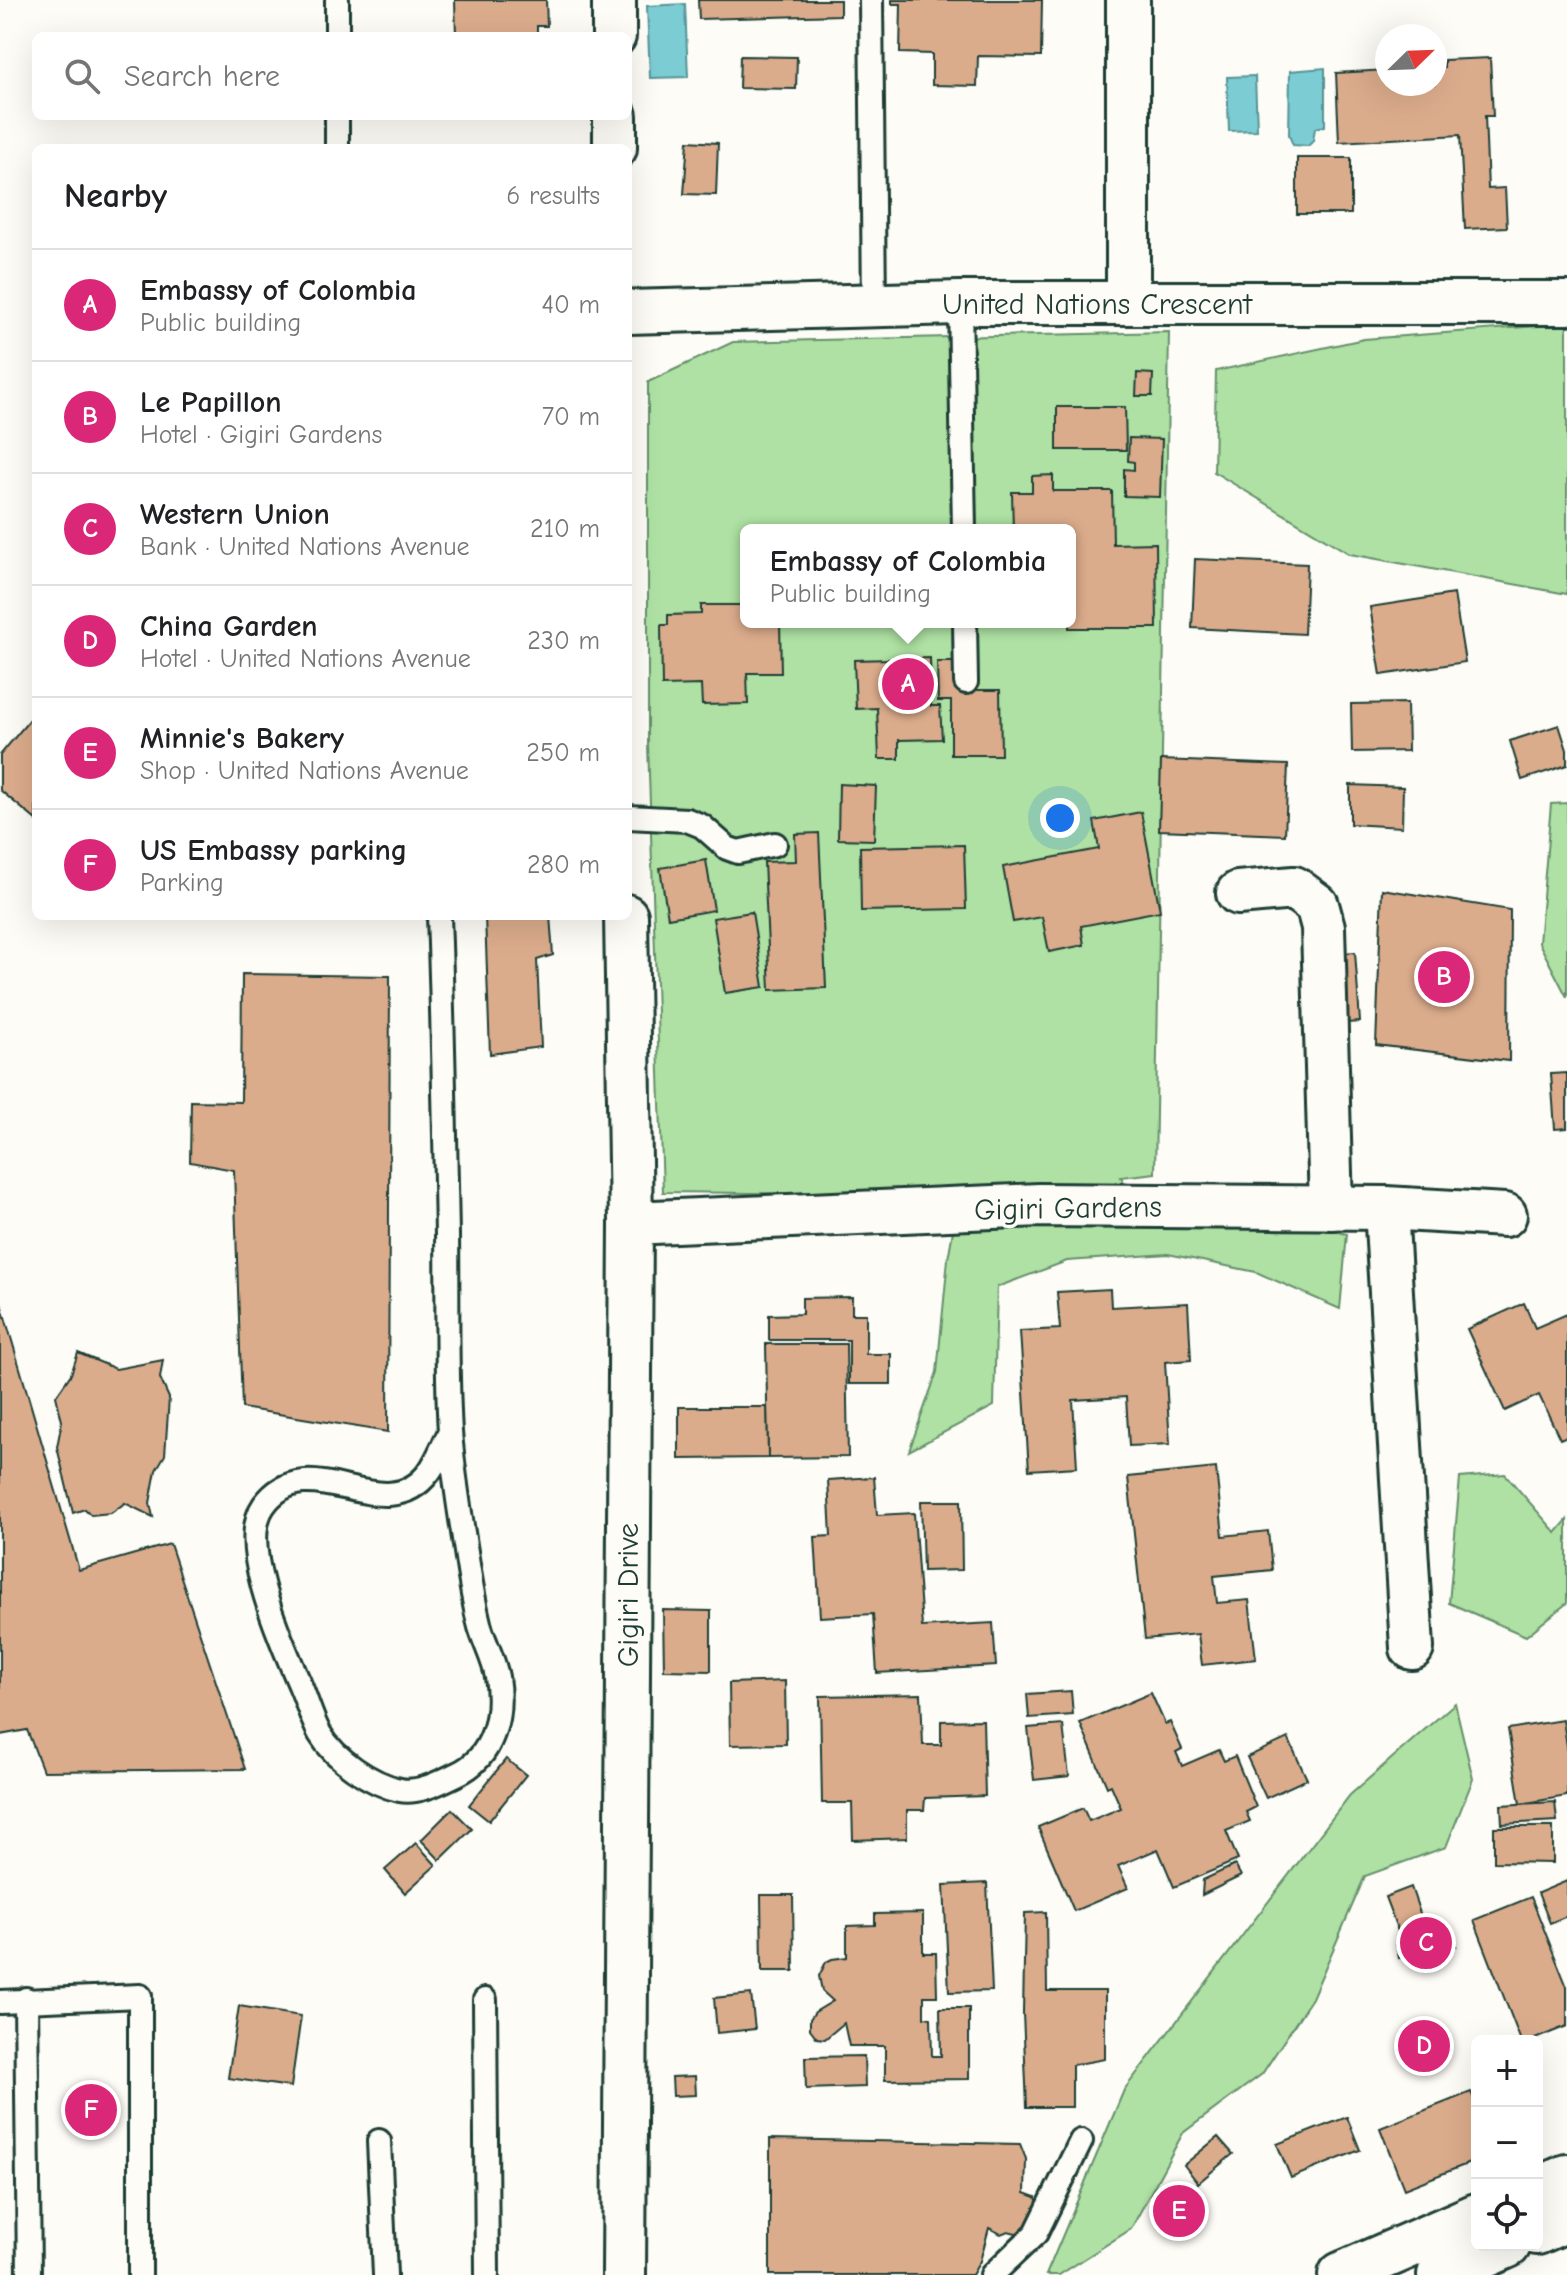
<!DOCTYPE html>
<meta charset="utf-8">
<style>
:root{--surface:#fff;--page:#f6f6f6;--text:#202124;--muted:#757577;--line:#e0e0e0;--accent:#db2777}
body{margin:0;font-family:"Comic Neue",sans-serif;background:var(--page);color:var(--text)}
.controls{position:absolute;right:24px;bottom:24px;display:grid;overflow:hidden;border-radius:12px;box-shadow:0 8px 32px #0002}
.controls button{width:72px;height:72px;display:grid;place-items:center;padding:0;border:0;border-bottom:2px solid var(--line);background:var(--surface);color:var(--text);font:40px sans-serif}
.compass{position:absolute;left:1375px;top:24px;width:72px;height:72px;border-radius:50%;background:var(--surface);box-shadow:0 8px 32px #0002;rotate:67deg}
.you{position:absolute;left:1060px;top:818px;width:28px;height:28px;margin:-20px;border:6px solid #fff;border-radius:50%;background:#1a73e8;box-shadow:0 0 0 12px #1a73e833}
.badge{display:grid;place-items:center;width:52px;height:52px;border-radius:50%;background:var(--accent);color:#fff;font-size:26px;font-weight:700}
.pin{position:absolute;translate:-50% -50%;border:4px solid #fff;box-shadow:0 2px 8px #0006}
.popup{position:absolute;left:740px;top:524px;width:336px;height:104px;box-sizing:border-box;display:grid;place-content:center;border-radius:12px;background:var(--surface);filter:drop-shadow(0 2px 6px #0005);font-size:26px;white-space:nowrap;color:var(--muted)}
.popup b{font-size:30px;color:var(--text)}
.popup::after{content:'';position:absolute;left:50%;top:100%;margin-left:-16px;border:16px solid transparent;border-top-color:var(--surface)}
.list{margin:0;padding:0;list-style:none}
h2{display:flex;justify-content:space-between;align-items:center;height:104px;margin:0;padding:0 32px;font-size:34px}
h2 small{font-size:26px;font-weight:400;color:var(--muted)}
.list li{display:grid;grid-template-columns:52px 1fr auto;gap:24px;align-items:center;box-sizing:border-box;height:112px;padding:0 32px;border-top:2px solid var(--line)}
.list b{display:block;font-size:30px;white-space:nowrap}
.list p{margin:0;font-size:26px;white-space:nowrap;color:var(--muted)}
.list em{font-size:26px;font-style:normal;color:var(--muted)}
.icon{flex:none;width:44px;height:44px;fill:none;stroke:currentColor;stroke-width:2;stroke-linecap:round;stroke-linejoin:round}
.map{position:relative;flex:none;width:1567px;height:2275px;overflow:hidden}
.search{position:absolute;background:var(--surface);box-shadow:0 8px 32px #0002;left:32px;top:32px;width:600px;height:88px;display:flex;align-items:center;gap:20px;box-sizing:border-box;padding:0 28px;border-radius:12px;color:var(--muted);font-size:30px}
.panel{position:absolute;background:var(--surface);box-shadow:0 8px 32px #0002;left:32px;top:144px;width:600px;height:776px;border-radius:12px}
.map>svg:first-child{display:block}
.green{fill:#aee1a3;stroke:#668f6c;stroke-width:2;fill-rule:evenodd}
.water{fill:#7bccd4;stroke:#569394;stroke-width:2}
.building{fill:#dbac8c;stroke:#1f3d34;stroke-width:2}
.lines{fill:none;stroke-linecap:round;stroke-linejoin:round}
.service-casing{stroke:#1f3d34;stroke-width:28}
.minor-casing{stroke:#1f3d34;stroke-width:48}
.tertiary-casing{stroke:#1f3d34;stroke-width:50}
.service{stroke:#fdfcf7;stroke-width:22}
.minor{stroke:#fdfcf7;stroke-width:42}
.tertiary{stroke:#fdfcf7;stroke-width:44}
.labels{text-anchor:middle;stroke-width:7;stroke-linejoin:round;paint-order:stroke}
.street-label{font-size:30px;fill:#1f3d34;stroke:#fdfcf7}
</style>
<div class="map">
<svg width="1567" height="2275" viewBox="0 0 1567 2275">
<rect width="100%" height="100%" fill="#fdfcf7"/>
<filter id="ink" filterUnits="userSpaceOnUse"><feTurbulence type="fractalNoise" baseFrequency=".0125" numOctaves="2"/><feDisplacementMap in="SourceGraphic" scale="16" xChannelSelector="R" yChannelSelector="G"/><feConvolveMatrix kernelMatrix="1 2 1 2 8 2 1 2 1" color-interpolation-filters="sRGB"/></filter>
<g filter="url(#ink)">
<g class="green">
<polygon points="1567,324 1567,594 1350,554 1214,472 1216,371 1364,339"/>
<path d="M1169,332L1155,1173L1121,1177L1124,1182L1347,1234L1340,1309L1256,1272L1168,1254L1067,1261L997,1287L994,1406L909,1451L937,1372L948,1259L960,1191L906,1195L663,1192L648,744V382L733,342ZM746,530H1070V622H746Z"/>
<polygon points="1567,803 1567,997 1539,943 1551,804"/>
<polygon points="1505,1474 1556,1533 1567,1520 1567,1603 1526,1636 1449,1603 1460,1478"/>
<polygon points="1455,1703 1473,1779 1446,1847 1365,1876 1312,1998 1262,2074 1183,2133 1131,2229 1059,2275 1046,2275 1124,2090 1350,1795"/>
</g>
<g class="water">
<polygon points="685,4 688,77 650,78 647,6"/>
<polygon points="1325,68 1325,126 1315,128 1313,141 1308,146 1293,145 1289,135 1290,71"/>
<polygon points="1255,76 1257,130 1229,131 1227,77"/>
</g>
<g class="building">
<polygon points="455,0 546,0 547,26 537,26 537,36 456,36"/>
<polygon points="698,0 840,0 840,15 699,19"/>
<polygon points="892,0 1042,0 1041,57 978,56 977,86 932,85 932,54 900,53 901,4 892,4"/>
<polygon points="740,56 797,57 796,89 739,88"/>
<polygon points="1490,58 1493,116 1485,116 1488,189 1505,188 1507,227 1465,229 1460,135 1339,142 1336,73 1387,70 1387,84 1435,84 1435,68 1444,67 1444,60"/>
<polygon points="688,141 718,143 716,195 684,194"/>
<rect x="1297" y="158" width="54" height="56"/>
<polygon points="1137,373 1153,374 1152,396 1136,396"/>
<polygon points="1057,407 1125,407 1126,450 1057,450"/>
<polygon points="1129,438 1162,439 1160,497 1124,496 1124,469 1134,470 1134,462 1128,461"/>
<polygon points="1053,475 1053,491 1112,491 1113,544 1156,543 1157,628 1069,628 1070,530 1013,530 1012,492 1032,492 1032,476"/>
<polygon points="1195,559 1307,564 1304,634 1192,628"/>
<polygon points="1454,594 1465,662 1381,675 1370,607"/>
<polygon points="701,605 746,605 746,622 780,622 781,673 747,673 748,704 702,705 701,685 662,686 661,625 668,625 668,615 701,614"/>
<polygon points="930,658 931,706 940,706 942,739 899,740 899,759 879,759 877,708 856,709 854,660"/>
<polygon points="937,662 959,662 959,690 1000,690 1001,755 951,755 951,701 938,701"/>
<polygon points="1407,703 1408,751 1352,752 1351,704"/>
<polygon points="36,712 36,820 0,790 0,755"/>
<polygon points="1559,725 1567,750 1567,765 1522,780 1510,741"/>
<polygon points="1161,760 1288,765 1285,835 1159,830"/>
<polygon points="839,784 876,786 874,840 838,839"/>
<polygon points="1350,785 1403,787 1402,827 1350,824"/>
<polygon points="1141,812 1160,911 1081,926 1084,945 1049,952 1042,917 1013,922 1003,867 1099,849 1094,821"/>
<polygon points="819,833 826,988 770,990 764,862 796,861 795,834"/>
<polygon points="964,845 966,909 861,911 860,847"/>
<polygon points="706,860 714,910 668,918 660,868"/>
<polygon points="1382,889 1510,910 1509,1061 1376,1045"/>
<polygon points="752,912 764,987 725,993 713,918"/>
<polygon points="485,916 550,916 553,955 537,960 541,1047 490,1054"/>
<polygon points="1355,952 1360,1022 1332,1024 1326,954"/>
<polygon points="242,974 390,976 388,1432 242,1408 234,1170 190,1162 191,1101 241,1102"/>
<polygon points="1567,1073 1567,1128 1555,1129 1551,1074"/>
<polygon points="1110,1289 1111,1307 1188,1303 1191,1360 1165,1362 1170,1444 1129,1446 1126,1397 1073,1400 1077,1467 1029,1470 1020,1331 1060,1329 1057,1292"/>
<polygon points="852,1297 852,1314 866,1314 866,1354 891,1354 891,1384 849,1384 849,1340 769,1340 769,1315 802,1314 802,1298"/>
<polygon points="0,1300 79,1570 170,1544 245,1769 43,1771 27,1730 0,1735"/>
<polygon points="1524,1303 1535,1328 1567,1314 1567,1436 1560,1439 1539,1395 1505,1411 1467,1329"/>
<polygon points="766,1344 846,1344 848,1457 768,1458"/>
<polygon points="78,1353 116,1369 163,1360 160,1378 169,1398 165,1455 156,1470 150,1503 153,1517 125,1503 111,1513 91,1515 85,1509 73,1513 57,1447 62,1421 56,1396 71,1374"/>
<polygon points="679,1407 767,1407 768,1458 679,1459"/>
<polygon points="1216,1468 1223,1536 1268,1531 1272,1570 1214,1576 1217,1603 1249,1600 1256,1659 1202,1665 1198,1634 1145,1639 1128,1477"/>
<polygon points="874,1477 877,1515 914,1513 922,1627 993,1623 996,1666 877,1673 873,1614 820,1617 815,1537 831,1536 828,1480"/>
<polygon points="921,1501 961,1501 962,1570 923,1571"/>
<polygon points="663,1610 711,1611 711,1671 664,1670"/>
<polygon points="785,1681 786,1744 730,1745 729,1683"/>
<polygon points="1071,1691 1073,1715 1029,1718 1027,1694"/>
<polygon points="1151,1693 1165,1724 1170,1722 1182,1749 1176,1752 1182,1766 1219,1750 1224,1761 1235,1756 1256,1807 1246,1812 1250,1821 1226,1831 1238,1860 1174,1887 1158,1849 1118,1866 1128,1888 1074,1911 1038,1827 1083,1808 1089,1821 1121,1808 1111,1785 1107,1787 1080,1723"/>
<polygon points="921,1694 923,1745 941,1745 941,1721 983,1720 985,1796 925,1798 924,1810 907,1810 907,1838 853,1840 852,1803 822,1803 820,1696"/>
<polygon points="1563,1720 1567,1746 1567,1796 1520,1804 1508,1729"/>
<polygon points="1063,1725 1069,1776 1034,1780 1028,1728"/>
<polygon points="1288,1738 1307,1779 1266,1798 1247,1757"/>
<polygon points="506,1759 526,1775 489,1821 469,1805"/>
<polygon points="1555,1802 1557,1821 1502,1824 1501,1805"/>
<polygon points="452,1809 472,1829 440,1860 421,1840"/>
<polygon points="1494,1827 1553,1827 1553,1863 1494,1862"/>
<polygon points="416,1843 436,1865 405,1893 385,1870"/>
<polygon points="1235,1865 1241,1876 1202,1895 1203,1880"/>
<polygon points="1567,1881 1567,1916 1550,1923 1538,1893"/>
<polygon points="987,1883 992,1991 949,1992 944,1885"/>
<polygon points="1411,1887 1424,1925 1399,1934 1385,1897"/>
<polygon points="761,1895 793,1895 794,1971 762,1971"/>
<polygon points="1531,1897 1567,1987 1567,2026 1530,2041 1521,2041 1474,1920"/>
<polygon points="1046,1912 1047,1991 1105,1991 1105,2059 1072,2065 1072,2107 1027,2107 1023,2013 1025,1913"/>
<polygon points="923,1913 923,1953 936,1953 937,1996 924,1996 924,2017 931,2018 932,2056 941,2056 940,2008 969,2008 969,2079 885,2080 885,2046 849,2046 844,2023 825,2039 817,2038 810,2029 810,2019 815,2012 833,2001 822,1991 819,1976 826,1962 832,1959 847,1957 847,1926 875,1925 875,1914"/>
<polygon points="1447,1932 1456,1946 1399,1958 1396,1942"/>
<polygon points="751,1994 755,2029 717,2033 714,1998"/>
<polygon points="239,2006 301,2016 291,2087 228,2078"/>
<polygon points="864,2056 865,2087 806,2089 805,2057"/>
<polygon points="695,2076 696,2095 673,2096 672,2077"/>
<polygon points="1471,2092 1477,2107 1477,2160 1404,2189 1380,2128"/>
<polygon points="1347,2117 1360,2150 1291,2178 1277,2144"/>
<polygon points="1218,2137 1233,2154 1198,2183 1184,2165"/>
<polygon points="770,2139 1020,2144 1026,2159 1025,2193 1036,2197 1041,2212 1020,2234 1008,2231 1001,2234 989,2228 980,2261 972,2275 770,2275"/>
</g>
<g class="lines">
<g class="service-casing">
<g id="service">
<polyline points="337,0 337,36"/>
<polyline points="871,0 874,306"/>
<polyline points="337,116 337,148"/>
<polyline points="960,303 964,530"/>
<polyline points="965,622 966,682"/>
<polyline points="628,817 687,820 702,826 727,848 738,852 775,844"/>
<path d="M439,916C443,1022 445,1128 447,1235C448,1300 446,1367 450,1432C453,1469 459,1508 465,1545C469,1572 473,1600 480,1627C485,1644 494,1660 497,1677C503,1715 494,1757 457,1774C440,1782 418,1794 400,1790C371,1784 335,1759 320,1734C312,1720 307,1701 300,1685C283,1645 236,1544 264,1505C309,1443 384,1532 429,1472C437,1461 443,1445 450,1432"/>
<polyline points="26,1999 29,2275"/>
<polyline points="485,2000 487,2275"/>
<polyline points="0,2002 140,1996 140,2275"/>
<polyline points="379,2141 385,2275"/>
<polyline points="992,2275 1036,2233 1081,2141"/>
</g>
</g>
<g class="minor-casing">
<g id="minor">
<polyline points="614,0 614,36"/>
<polyline points="615,116 615,148"/>
<polyline points="1128,303 1128,0"/>
<polyline points="628,312 960,303 1567,303"/>
<polyline points="1238,893 1294,888 1317,905 1323,927 1331,1208"/>
<polyline points="1386,1208 1412,1648"/>
<polyline points="631,1223 1039,1205 1386,1208 1505,1215"/>
<polyline points="624,2275 631,1223 626,916"/>
</g>
</g>
<g class="tertiary-casing">
<g id="tertiary">
<polyline points="1537,2190 1567,2177"/>
<polyline points="1537,2232 1567,2219"/>
<polyline points="1341,2275 1477,2216"/>
<polyline points="1440,2275 1508,2245"/>
</g>
</g>
<use href="#service" class="service"/>
<use href="#minor" class="minor"/>
<use href="#tertiary" class="tertiary"/>
</g>
</g>
<g class="labels">
<g class="street-label">
<text x="1097" y="314">United Nations Crescent</text>
<text transform="translate(1068 1208) rotate(-1)" y="10">Gigiri Gardens</text>
<text transform="translate(628 1595) rotate(-90)" y="10">Gigiri Drive</text>
</g>
</g>
</svg>
<div class="controls">
<button>+</button>
<button>−</button>
<button><svg class="icon" aria-label="locate" viewBox="0 0 24 24"><circle cx="12" cy="12" r="6"/><path d="M12 2v4M12 18v4M2 12h4M18 12h4"/></svg></button>
</div>
<svg class="compass" viewBox="-18 -18 36 36"><path d="M0-13l5 13h-10z" fill="#e53935"/><path d="M0 13l5-13h-10z" fill="#757577"/></svg>
<div class="you"></div>
<div class="pin badge" style="left:908px;top:684px">A</div>
<div class="popup"><b>Embassy of Colombia</b>Public building</div>
<div class="pin badge" style="left:1444px;top:977px">B</div>
<div class="pin badge" style="left:1426px;top:1943px">C</div>
<div class="pin badge" style="left:1424px;top:2046px">D</div>
<div class="pin badge" style="left:1179px;top:2211px">E</div>
<div class="pin badge" style="left:91px;top:2110px">F</div>
<div class="search"><svg class="icon" aria-label="search" viewBox="0 0 24 24"><circle cx="10" cy="10" r="6"/><path d="M15 15l6 6"/></svg>Search here</div>
<section class="panel">
<h2>Nearby<small>6 results</small></h2>
<ul class="list">
<li><span class="badge">A</span><div><b>Embassy of Colombia</b><p>Public building</p></div><em>40 m</em></li>
<li><span class="badge">B</span><div><b>Le Papillon</b><p>Hotel · Gigiri Gardens</p></div><em>70 m</em></li>
<li><span class="badge">C</span><div><b>Western Union</b><p>Bank · United Nations Avenue</p></div><em>210 m</em></li>
<li><span class="badge">D</span><div><b>China Garden</b><p>Hotel · United Nations Avenue</p></div><em>230 m</em></li>
<li><span class="badge">E</span><div><b>Minnie's Bakery</b><p>Shop · United Nations Avenue</p></div><em>250 m</em></li>
<li><span class="badge">F</span><div><b>US Embassy parking</b><p>Parking</p></div><em>280 m</em></li>
</ul>
</section>
</div>
